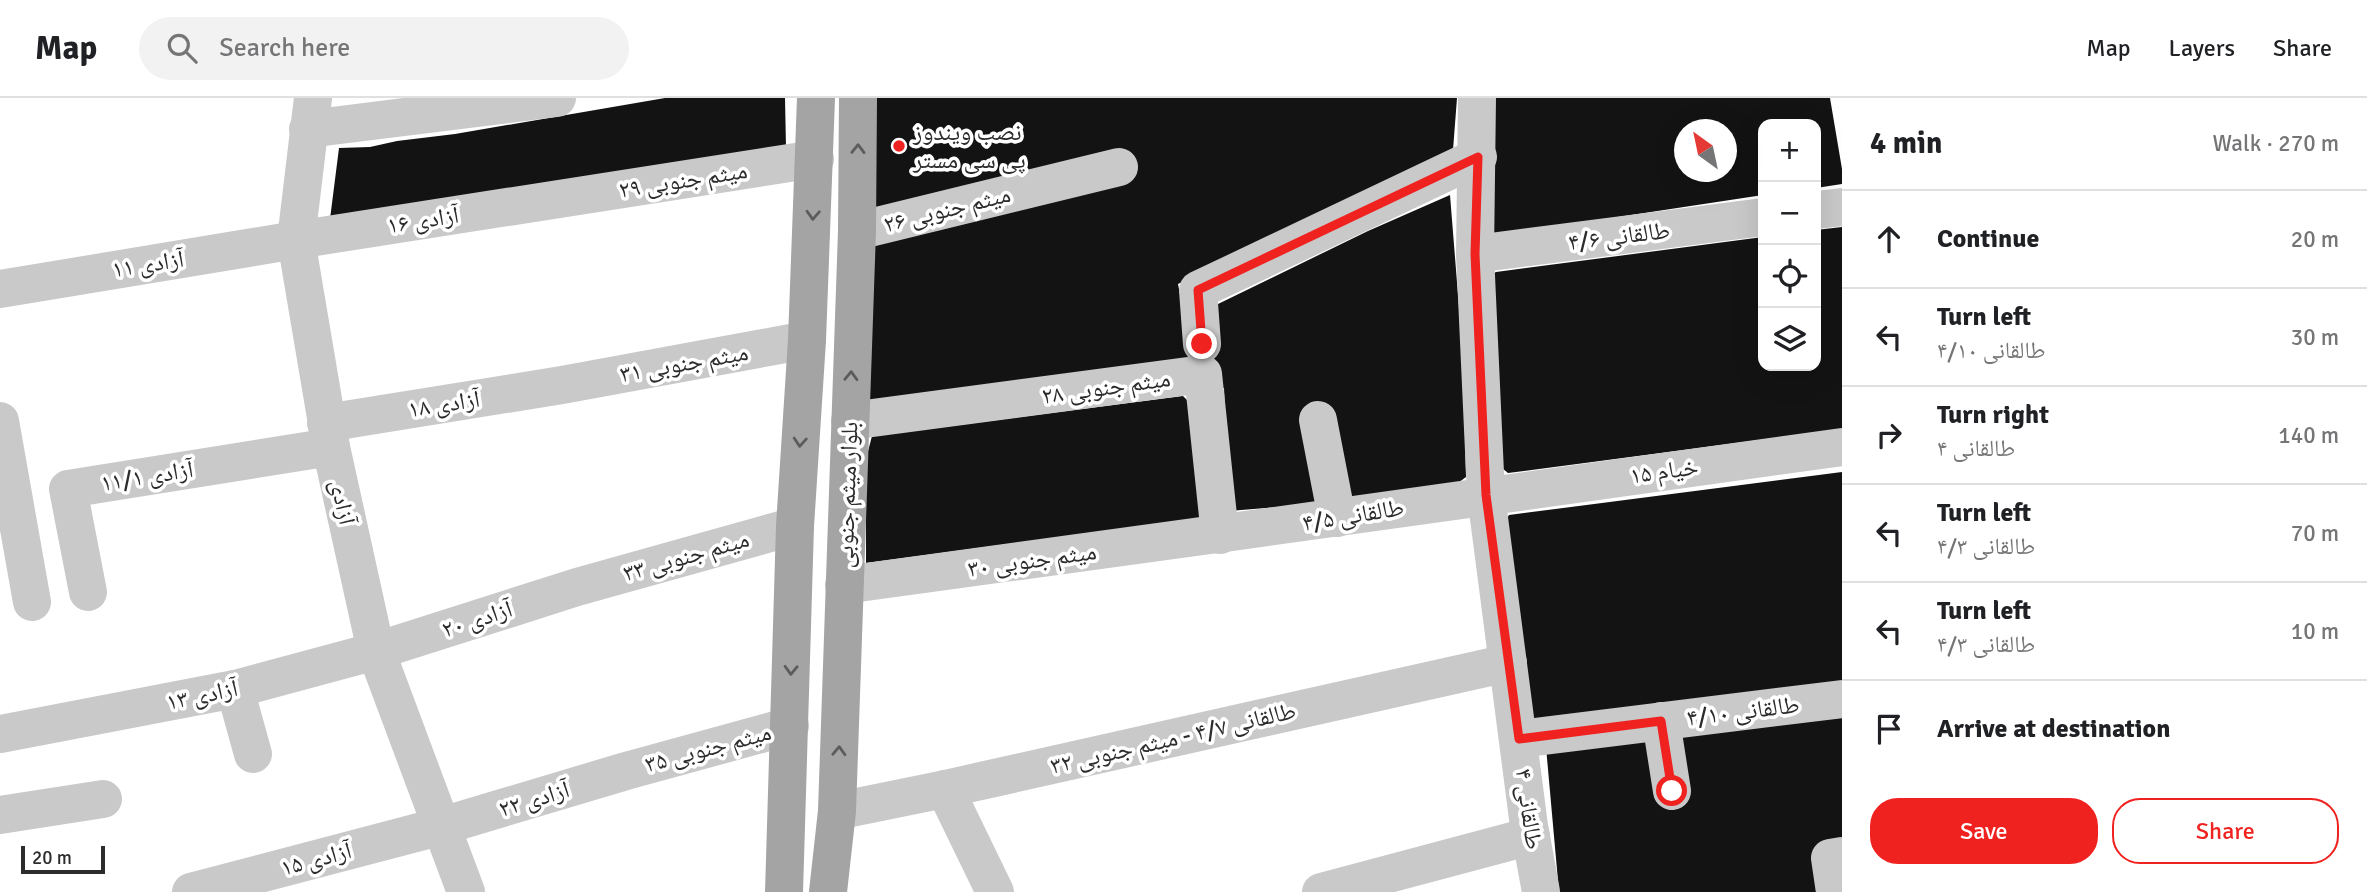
<!DOCTYPE html>
<meta charset="utf-8">
<style>
:root{--surface:#fff;--page:#f2f2f2;--text:#202124;--muted:#757577;--line:#e0e0e0;--accent:#f02220}
body{margin:0;font-family:Signika,"Noto Naskh Arabic",sans-serif;background:var(--page);color:var(--text)}
.controls{position:absolute;right:21px;top:21px;display:grid;overflow:hidden;border-radius:14px;box-shadow:0 7px 28px #0002}
.controls button{width:63px;height:63px;display:grid;place-items:center;padding:0;border:0;border-bottom:2px solid var(--line);background:var(--surface);color:var(--text);font:35px sans-serif}
.compass{position:absolute;left:1674px;top:21px;width:63px;height:63px;border-radius:50%;background:var(--surface);box-shadow:0 7px 28px #0002;rotate:327deg}
.scale{position:absolute;left:21px;bottom:18px;width:84px;box-sizing:border-box;padding-left:7px;border:4px solid #2c2c2c;border-top:0;font-size:19px;line-height:24px;white-space:nowrap;color:#2c2c2c;-webkit-text-stroke:5px #fff;paint-order:stroke}
.stop{position:absolute;width:21px;height:21px;margin:-16px;border:5px solid #f02220;border-radius:50%;background:#fff}
.stop.end{background:#f02220;border-color:#fff;box-shadow:0 2px 7px #0008}
.list{margin:0;padding:0;list-style:none}
h2{display:flex;justify-content:space-between;align-items:center;height:91px;margin:0;padding:0 28px;font-size:30px}
h2 small{font-size:23px;font-weight:400;color:var(--muted)}
.list li{display:grid;grid-template-columns:46px 1fr auto;gap:21px;align-items:center;box-sizing:border-box;height:98px;padding:0 28px;border-top:2px solid var(--line)}
.list b{display:block;font-size:26px;white-space:nowrap}
.list p{margin:0;font-size:23px;white-space:nowrap;color:var(--muted)}
.list em{font-size:23px;font-style:normal;color:var(--muted)}
.actions{display:flex;gap:14px;padding:21px 28px}
.actions a{flex:1;padding:16px 0;border:2px solid var(--accent);border-radius:28px;text-align:center;font-size:24px;color:var(--accent)}
.actions .main{background:var(--accent);color:#fff}
.icon{flex:none;width:38px;height:38px;fill:none;stroke:currentColor;stroke-width:2;stroke-linecap:round;stroke-linejoin:round}
.map{position:relative;flex:none;width:1842px;height:794px;overflow:hidden}
header{display:flex;align-items:center;gap:42px;box-sizing:border-box;height:98px;padding:0 35px;background:var(--surface);border-bottom:2px solid var(--line)}
header strong{font-size:33px}
nav{display:flex;gap:38px;margin-inline-start:auto;font-size:24px}
.search{width:490px;height:63px;background:var(--page);display:flex;align-items:center;gap:18px;box-sizing:border-box;padding:0 24px;border-radius:38px;color:var(--muted);font-size:26px}
main{display:flex}
aside{flex:1;background:var(--surface)}
.map>svg:first-child{display:block}
.building{fill:#131313;fill-rule:evenodd}
.lines{fill:none;stroke-linecap:round;stroke-linejoin:round}
.minor{stroke:#c9c9c9;stroke-width:38}
.major{stroke:#a4a4a4;stroke-width:38}
.oneway{stroke:#5c5c5c}
.route{stroke:#f02220;stroke-width:9}
.poi-dot{fill:#f02220;stroke:#fff;stroke-width:2.5}
.labels{text-anchor:middle;stroke-width:7;stroke-linejoin:round;paint-order:stroke}
.poi-label{font-size:24px;fill:#2c2c2c;stroke:#fff;text-anchor:start}
.street-label{font-size:24px;fill:#2c2c2c;stroke:#fff}
</style>
<header>
<strong>Map</strong>
<div class="search"><svg class="icon" aria-label="search" viewBox="0 0 24 24"><circle cx="10" cy="10" r="6"/><path d="M15 15l6 6"/></svg>Search here</div>
<nav><a>Map</a><a>Layers</a><a>Share</a></nav>
</header>
<main>
<div class="map">
<svg width="1842" height="794" viewBox="0 0 1842 794">
<rect width="100%" height="100%" fill="#fff"/>
<g class="building">
<polygon points="665,0 785,0 786,49 330,121 339,50 370,49 397,43 455,36"/>
<polygon points="872,0 1457,0 1453,52 1178,186 1193,262 862,310 870,153 881,117 872,105"/>
<path d="M1492,0H1830L1842,71V86L1816,90V26H1763V97L1493,138ZM1684,32H1727V74H1684Z"/>
<polygon points="1450,97 1463,259 1466,379 1454,388 1327,405 1229,413 1224,290 1211,293 1218,206 1368,133"/>
<polygon points="1842,129 1842,331 1508,375 1496,365 1487,179 1496,174 1763,139 1763,268 1816,268 1816,132"/>
<polygon points="1183,298 1192,307 1205,420 866,465 866,361 872,338"/>
<polygon points="1842,374 1842,586 1534,624 1502,429 1509,417"/>
<polygon points="1842,618 1842,754 1830,794 1559,794 1546,649"/>
</g>
<g class="lines">
<g class="minor">
<polyline points="313,0 296,142 331,349 376,553 466,794"/>
<polyline points="1477,0 1475,156 1486,397 1529,728 1541,794"/>
<polyline points="308,31 557,0"/>
<polyline points="1816,112 1842,109"/>
<polyline points="857,133 1119,69"/>
<polyline points="1475,156 1763,119"/>
<polyline points="0,191 296,142 815,61"/>
<polyline points="1202,246 1198,192 1478,59"/>
<polyline points="1318,322 1337,420"/>
<polyline points="0,323 32,504"/>
<polyline points="850,323 1203,276 1220,437"/>
<polyline points="326,325 562,287 807,242"/>
<path d="M844,487C1177,443 1509,394 1842,349"/>
<polyline points="88,494 68,391 331,349"/>
<polyline points="235,591 253,656"/>
<polyline points="1661,623 1672,693"/>
<polyline points="0,636 235,591 376,553 577,489 795,428"/>
<polyline points="1519,641 1842,601"/>
<polyline points="945,691 995,794"/>
<polyline points="837,713 945,691 1508,565"/>
<polyline points="0,717 103,701"/>
<polyline points="191,794 442,728 626,673 790,628"/>
<polyline points="1321,794 1531,738"/>
<polyline points="1835,794 1830,760 1842,758"/>
</g>
<g class="major">
<polyline points="784,794 795,428 807,242 816,0"/>
<polyline points="828,794 837,713 857,133 858,0"/>
</g>
</g>
<defs><path id="oneway-chevron" d="M-2-3.5L2.5 0L-2 3.5" fill="none" stroke-width="1.6" stroke-linecap="round" stroke-linejoin="round" transform="scale(1.75)"/></defs>
<g class="oneway">
<use href="#oneway-chevron" transform="translate(858 51) rotate(-89)"/>
<use href="#oneway-chevron" transform="translate(813 117) rotate(93)"/>
<use href="#oneway-chevron" transform="translate(851 278) rotate(-88)"/>
<use href="#oneway-chevron" transform="translate(800 344) rotate(94)"/>
<use href="#oneway-chevron" transform="translate(791 572) rotate(92)"/>
<use href="#oneway-chevron" transform="translate(839 653) rotate(-88)"/>
</g>
<g class="lines">
<polyline class="route" points="1202,246 1198,192 1478,59 1475,156 1486,397 1519,641 1661,623 1672,693"/>
</g>
<circle class="poi-dot" cx="899" cy="48" r="7"/>
<g class="labels">
<g class="poi-label">
<text x="913" y="42">نصب ویندوز<tspan x="913" dy="28">پی سی مستر</tspan></text>
</g>
<g class="street-label">
<text transform="translate(683 82) rotate(-9)" y="8">میثم جنوبی ۲۹</text>
<text transform="translate(947 111) rotate(-14)" y="8">میثم جنوبی ۲۶</text>
<text transform="translate(423 122) rotate(-9)" y="8">آزادی ۱۶</text>
<text transform="translate(1619 138) rotate(-7)" y="8">طالقانی ۴/۶</text>
<text transform="translate(148 166) rotate(-9)" y="8">آزادی ۱۱</text>
<text transform="translate(684 265) rotate(-10)" y="8">میثم جنوبی ۳۱</text>
<text transform="translate(1106 289) rotate(-8)" y="8">میثم جنوبی ۲۸</text>
<text transform="translate(444 306) rotate(-9)" y="8">آزادی ۱۸</text>
<text transform="translate(1664 373) rotate(-8)" y="8">خیام ۱۵</text>
<text transform="translate(147 378) rotate(-9)" y="8">آزادی ۱۱/۱</text>
<text transform="translate(847 397) rotate(-88)" y="8">بلوار میثم جنوبی</text>
<text transform="translate(343 404) rotate(78)" y="8">آزادی</text>
<text transform="translate(1353 417) rotate(-9)" y="8">طالقانی ۴/۵</text>
<text transform="translate(686 458) rotate(-16)" y="8">میثم جنوبی ۳۳</text>
<text transform="translate(1032 462) rotate(-8)" y="8">میثم جنوبی ۳۰</text>
<text transform="translate(477 521) rotate(-18)" y="8">آزادی ۲۰</text>
<text transform="translate(202 597) rotate(-12)" y="8">آزادی ۱۳</text>
<text transform="translate(1743 613) rotate(-7)" y="8">طالقانی ۴/۱۰</text>
<text transform="translate(1173 640) rotate(-13)" y="8">طالقانی ۴/۷ - میثم جنوبی ۳۲</text>
<text transform="translate(708 650) rotate(-15)" y="8">میثم جنوبی ۳۵</text>
<text transform="translate(534 701) rotate(-17)" y="8">آزادی ۲۲</text>
<text transform="translate(1529 711) rotate(82)" y="8">طالقانی ۴</text>
<text transform="translate(316 761) rotate(-15)" y="8">آزادی ۱۵</text>
</g>
</g>
</svg>
<div class="controls">
<button>+</button>
<button>−</button>
<button><svg class="icon" aria-label="locate" viewBox="0 0 24 24"><circle cx="12" cy="12" r="6"/><path d="M12 2v4M12 18v4M2 12h4M18 12h4"/></svg></button>
<button><svg class="icon" aria-label="layers" viewBox="0 0 24 24"><path d="M12 4l9 5-9 5-9-5zM3 14l9 5 9-5"/></svg></button>
</div>
<svg class="compass" viewBox="-18 -18 36 36"><path d="M0-13l5 13h-10z" fill="#e53935"/><path d="M0 13l5-13h-10z" fill="#757577"/></svg>
<div class="scale">20 m</div>
<div class="stop" style="left:1672px;top:693px"></div>
<div class="stop end" style="left:1202px;top:246px"></div>
</div>
<aside>
<h2>4 min<small>Walk · 270 m</small></h2>
<ul class="list">
<li><svg class="icon" aria-label="ahead" viewBox="0 0 24 24"><path d="M12 20V5M6 11l6-6 6 6"/></svg><div><b>Continue</b></div><em>20 m</em></li>
<li><svg class="icon" aria-label="left" viewBox="0 0 24 24"><path d="M17 20v-9H6M10 6l-5 5 5 5"/></svg><div><b>Turn left</b><p>طالقانی ۴/۱۰</p></div><em>30 m</em></li>
<li><svg class="icon" aria-label="right" viewBox="0 0 24 24"><path d="M7 20v-9h11M14 6l5 5-5 5"/></svg><div><b>Turn right</b><p>طالقانی ۴</p></div><em>140 m</em></li>
<li><svg class="icon" aria-label="left" viewBox="0 0 24 24"><path d="M17 20v-9H6M10 6l-5 5 5 5"/></svg><div><b>Turn left</b><p>طالقانی ۴/۳</p></div><em>70 m</em></li>
<li><svg class="icon" aria-label="left" viewBox="0 0 24 24"><path d="M17 20v-9H6M10 6l-5 5 5 5"/></svg><div><b>Turn left</b><p>طالقانی ۴/۳</p></div><em>10 m</em></li>
<li><svg class="icon" aria-label="arrive" viewBox="0 0 24 24"><path d="M6 21V4h12l-3 4 3 4H6"/></svg><div><b>Arrive at destination</b></div></li>
</ul>
<div class="actions"><a class="main">Save</a><a>Share</a></div>
</aside>
</main>
